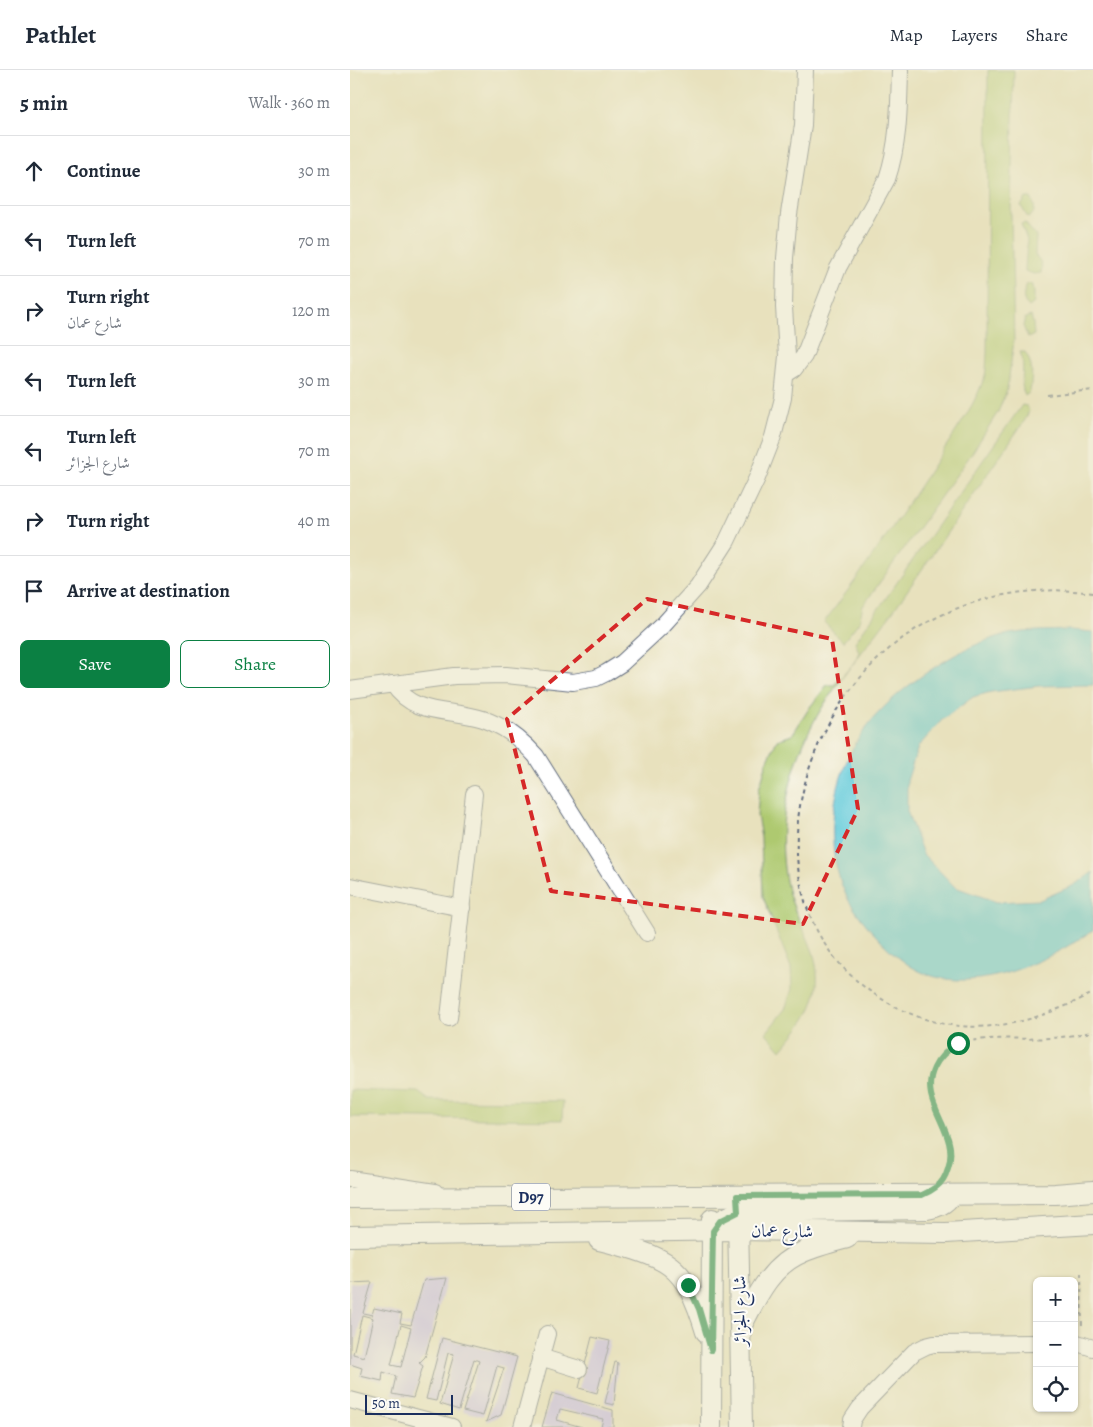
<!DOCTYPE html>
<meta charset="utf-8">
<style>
:root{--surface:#fff;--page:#f2f2f3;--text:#1f2937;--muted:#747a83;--line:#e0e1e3;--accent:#0b8043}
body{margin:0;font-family:Alegreya,Amiri,serif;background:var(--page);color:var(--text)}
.controls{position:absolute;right:15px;bottom:15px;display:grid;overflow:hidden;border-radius:8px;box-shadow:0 1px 4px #0004}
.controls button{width:45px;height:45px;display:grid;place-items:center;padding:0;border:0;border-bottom:1px solid var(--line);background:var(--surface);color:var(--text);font:25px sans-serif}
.scale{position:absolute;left:15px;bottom:12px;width:88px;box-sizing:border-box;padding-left:5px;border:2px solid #1b2f5e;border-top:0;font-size:14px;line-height:18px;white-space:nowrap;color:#1b2f5e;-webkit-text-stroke:4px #fdfcf7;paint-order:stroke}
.stop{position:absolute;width:15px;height:15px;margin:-11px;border:4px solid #0b8043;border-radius:50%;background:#fff}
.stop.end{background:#0b8043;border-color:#fff;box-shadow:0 1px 5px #0008}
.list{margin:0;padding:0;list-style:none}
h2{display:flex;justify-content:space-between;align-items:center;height:65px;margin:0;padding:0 20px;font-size:21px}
h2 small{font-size:16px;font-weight:400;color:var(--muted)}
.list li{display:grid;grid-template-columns:32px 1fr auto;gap:15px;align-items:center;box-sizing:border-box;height:70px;padding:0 20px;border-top:1px solid var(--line)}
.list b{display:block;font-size:19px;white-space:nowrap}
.list p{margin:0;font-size:16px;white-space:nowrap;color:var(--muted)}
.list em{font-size:16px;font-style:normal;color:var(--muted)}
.actions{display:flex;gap:10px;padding:15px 20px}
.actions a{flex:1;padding:11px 0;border:1px solid var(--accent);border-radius:8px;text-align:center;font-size:18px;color:var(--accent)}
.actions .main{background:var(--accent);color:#fff}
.icon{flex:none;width:28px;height:28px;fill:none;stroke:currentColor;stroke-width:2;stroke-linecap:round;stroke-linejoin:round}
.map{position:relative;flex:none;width:743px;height:1357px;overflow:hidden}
header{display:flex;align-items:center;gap:30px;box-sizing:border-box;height:70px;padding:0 25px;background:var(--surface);border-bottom:1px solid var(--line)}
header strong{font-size:24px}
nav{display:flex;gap:28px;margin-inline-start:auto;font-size:18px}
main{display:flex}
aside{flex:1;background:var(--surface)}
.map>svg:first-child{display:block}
.green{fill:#aec970;stroke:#647c67}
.water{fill:#5ec9d8;stroke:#3c7c9b}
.building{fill:#c0b4f0;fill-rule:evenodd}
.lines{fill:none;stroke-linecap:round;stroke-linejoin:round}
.minor-casing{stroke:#636d7f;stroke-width:18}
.major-casing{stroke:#636d7f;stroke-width:22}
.path{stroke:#636d7f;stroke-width:2;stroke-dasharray:4 4;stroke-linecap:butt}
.minor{stroke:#fff;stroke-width:16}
.major{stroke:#fff;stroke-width:20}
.route{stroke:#0b8043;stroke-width:6}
.marked{fill:none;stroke:#d62828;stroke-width:4;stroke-dasharray:10 6;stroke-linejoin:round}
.labels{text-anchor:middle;stroke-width:4;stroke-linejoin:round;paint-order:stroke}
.shield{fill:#fdfcf7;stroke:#5f6c8c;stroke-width:1}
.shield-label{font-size:16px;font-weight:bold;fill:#1b2f5e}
.street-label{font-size:18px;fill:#1b2f5e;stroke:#fdfcf7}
</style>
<header>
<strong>Pathlet</strong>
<nav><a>Map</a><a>Layers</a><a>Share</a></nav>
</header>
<main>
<aside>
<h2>5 min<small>Walk · 360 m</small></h2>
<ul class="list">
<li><svg class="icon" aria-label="ahead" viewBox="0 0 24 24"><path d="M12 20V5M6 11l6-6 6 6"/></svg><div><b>Continue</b></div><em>30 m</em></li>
<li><svg class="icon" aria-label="left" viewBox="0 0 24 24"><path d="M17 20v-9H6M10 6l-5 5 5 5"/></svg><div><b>Turn left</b></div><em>70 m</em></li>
<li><svg class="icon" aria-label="right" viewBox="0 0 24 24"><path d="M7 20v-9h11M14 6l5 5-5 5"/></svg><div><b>Turn right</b><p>شارع عمان</p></div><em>120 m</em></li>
<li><svg class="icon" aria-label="left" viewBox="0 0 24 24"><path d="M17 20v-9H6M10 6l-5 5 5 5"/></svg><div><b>Turn left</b></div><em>30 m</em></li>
<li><svg class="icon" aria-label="left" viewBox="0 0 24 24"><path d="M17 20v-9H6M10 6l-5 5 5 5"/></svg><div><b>Turn left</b><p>شارع الجزائر</p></div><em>70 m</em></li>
<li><svg class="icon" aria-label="right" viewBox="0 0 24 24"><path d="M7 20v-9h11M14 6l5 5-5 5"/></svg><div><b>Turn right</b></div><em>40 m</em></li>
<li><svg class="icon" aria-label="arrive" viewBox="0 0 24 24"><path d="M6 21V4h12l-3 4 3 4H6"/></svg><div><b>Arrive at destination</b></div></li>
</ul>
<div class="actions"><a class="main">Save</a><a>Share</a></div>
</aside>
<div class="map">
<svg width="743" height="1357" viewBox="0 0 743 1357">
<rect width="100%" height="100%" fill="#fdfcf7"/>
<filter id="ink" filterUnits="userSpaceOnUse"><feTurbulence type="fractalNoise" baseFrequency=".02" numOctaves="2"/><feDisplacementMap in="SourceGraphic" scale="10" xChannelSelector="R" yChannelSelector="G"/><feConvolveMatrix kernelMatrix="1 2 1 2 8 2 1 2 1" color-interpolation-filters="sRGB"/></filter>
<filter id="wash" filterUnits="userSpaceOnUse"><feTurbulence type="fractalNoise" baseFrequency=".0096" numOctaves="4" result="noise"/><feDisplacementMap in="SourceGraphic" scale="20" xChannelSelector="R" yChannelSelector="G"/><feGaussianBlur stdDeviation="1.12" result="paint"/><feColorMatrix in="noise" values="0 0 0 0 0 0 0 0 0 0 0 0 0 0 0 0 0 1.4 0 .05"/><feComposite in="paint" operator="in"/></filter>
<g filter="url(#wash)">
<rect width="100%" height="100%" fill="#e8e1bd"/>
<g class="green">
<path d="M638,0H664L661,143L664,271L657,320L648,342L622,383L513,536L509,552L493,572L474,552C513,502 548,449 583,396C600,369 622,341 633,311C637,303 636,293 637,284Z"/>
<path d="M676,128H681C685,135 687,143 678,148L671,136Z"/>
<path d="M675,153L686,166L685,185C691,191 693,195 691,203L684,204L675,201L677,170L671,154Z"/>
<path d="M677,214H681L684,221V233L679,237C671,230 673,223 677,214Z"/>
<polygon points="681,246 683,253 684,265 678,268 673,256 675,248"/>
<path d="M670,282H675C684,295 682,307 680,322L675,326C668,312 677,297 670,282Z"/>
<path d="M672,335L677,336L679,341L675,350C632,411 591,473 548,534C523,570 493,603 470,641C454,667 443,698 437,729C430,759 431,801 441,830C447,848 457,864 463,882C476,926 458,949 431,980L416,963L435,939L442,919L441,898L413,827L411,768L407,745L409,719L417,692L427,670L442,665L460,637L477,615H484L504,593L509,582L505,572Z"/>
<polygon points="0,1020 68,1022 79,1030 213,1031 212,1050 0,1047"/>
</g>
<path class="water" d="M721,560L743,562V615L689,616L641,622L623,627L592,650L568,677L557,711V741L573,784L605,817L647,832L690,830L724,815L743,802V860C697,892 622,928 567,900C552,892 538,879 527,867C516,855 507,844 499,831C471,779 481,705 515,659C531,636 559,614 582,599C603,585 626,573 650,566C673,560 698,561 721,560Z"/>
<g id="blocks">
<g class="building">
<path d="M97,1208L75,1287L69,1293L73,1296L63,1328L42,1324L46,1306L33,1302L32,1311L10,1306L12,1298L0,1294V1213L22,1212L13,1243L22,1245L24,1238L52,1244L50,1253L61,1255L74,1210ZM12,1245L23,1248L14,1287L3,1284ZM51,1255L61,1258L51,1297L41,1295Z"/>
<polygon points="242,1267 260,1271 247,1323 229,1318"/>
<polygon points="92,1268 167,1287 151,1345 136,1352 154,1298 147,1296 133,1346 113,1341 129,1291 124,1289 109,1340 90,1334 104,1284 98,1283 86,1331 76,1329"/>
<polygon points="265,1292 268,1293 264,1335 255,1333"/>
<polygon points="202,1323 263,1340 263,1357 251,1357 253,1349 210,1339 207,1350 232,1357 192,1357"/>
</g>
</g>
</g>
<g filter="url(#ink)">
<use href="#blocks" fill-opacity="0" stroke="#636d7f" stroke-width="1"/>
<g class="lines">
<g class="minor-casing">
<g id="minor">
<path d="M436,304L444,299L454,286L488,198L537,109C549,73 549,38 550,0"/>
<path d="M43,614C64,647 100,638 133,649C154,656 171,669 186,686L297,863"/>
<polyline points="0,620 104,606 156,605 223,612 246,608 256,603 272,593 312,556 348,516 377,471 407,408 423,367 433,328 437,286 434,237 435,188 439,144 453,55 455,0"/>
<polyline points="0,816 112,838"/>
<polyline points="99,948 124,724"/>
<polyline points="0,1109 85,1122"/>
<polyline points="724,1272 743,1278"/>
<polyline points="190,1287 229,1299"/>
<polyline points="0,1330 102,1357"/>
<polyline points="172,1357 197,1264"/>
<polyline points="501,1357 502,1350 510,1338 564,1282 576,1276 584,1274 687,1273"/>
</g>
</g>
<g class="major-casing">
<g id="major">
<polyline points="0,1128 705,1124 743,1121"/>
<polyline points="388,1148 392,1357"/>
<path d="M363,1161L370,1151L388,1142L577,1139C587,1137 596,1134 601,1125"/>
<polyline points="0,1166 388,1160 596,1163 743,1154"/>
<path d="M249,1170C316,1187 335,1191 356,1262"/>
<path d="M392,1255C407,1226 421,1195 453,1182C466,1176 482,1172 497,1168"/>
<polyline points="361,1357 362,1149"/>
</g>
</g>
<g class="path">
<polyline points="697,325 743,320"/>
<path d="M743,523C671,513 595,531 539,579C431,671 400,860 544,936C613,972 677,957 743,923"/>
<path d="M593,1109C599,1098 602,1088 601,1076C596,1043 564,1027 589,990C594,983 601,975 609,973C639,966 671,970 701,968C715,967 729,964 743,962"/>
<polyline points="731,1203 732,1259"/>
</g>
<use href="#minor" class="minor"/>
<use href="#major" class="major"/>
</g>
</g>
<g class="lines" filter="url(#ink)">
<path class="route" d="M338,1215L349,1239L361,1280L363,1161L370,1151L388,1142L387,1126L572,1125C577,1123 582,1120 586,1117C592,1113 596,1105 598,1098C611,1062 567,1034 584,998C589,987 597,980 608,973"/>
</g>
<path d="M0 0H743V1357H0ZM297,529L482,569L508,739L453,854L201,821L157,649Z" fill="#e8e1bd" fill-opacity=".55" fill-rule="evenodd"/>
<path class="marked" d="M297,529L482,569L508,739L453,854L201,821L157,649Z"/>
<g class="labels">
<rect class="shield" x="162" y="1113.5" width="38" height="27" rx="4"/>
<g class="shield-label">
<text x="181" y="1133">D97</text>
</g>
<g class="street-label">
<text transform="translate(432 1161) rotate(1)" y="6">شارع عمان</text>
<text transform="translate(390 1241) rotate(-91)" y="6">شارع الجزائر</text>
</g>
</g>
</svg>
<div class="controls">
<button>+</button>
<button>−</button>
<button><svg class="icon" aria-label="locate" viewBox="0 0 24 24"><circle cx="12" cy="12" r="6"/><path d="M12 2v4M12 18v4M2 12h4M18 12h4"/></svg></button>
</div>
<div class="scale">50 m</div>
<div class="stop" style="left:608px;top:973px"></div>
<div class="stop end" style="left:338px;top:1215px"></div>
</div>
</main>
